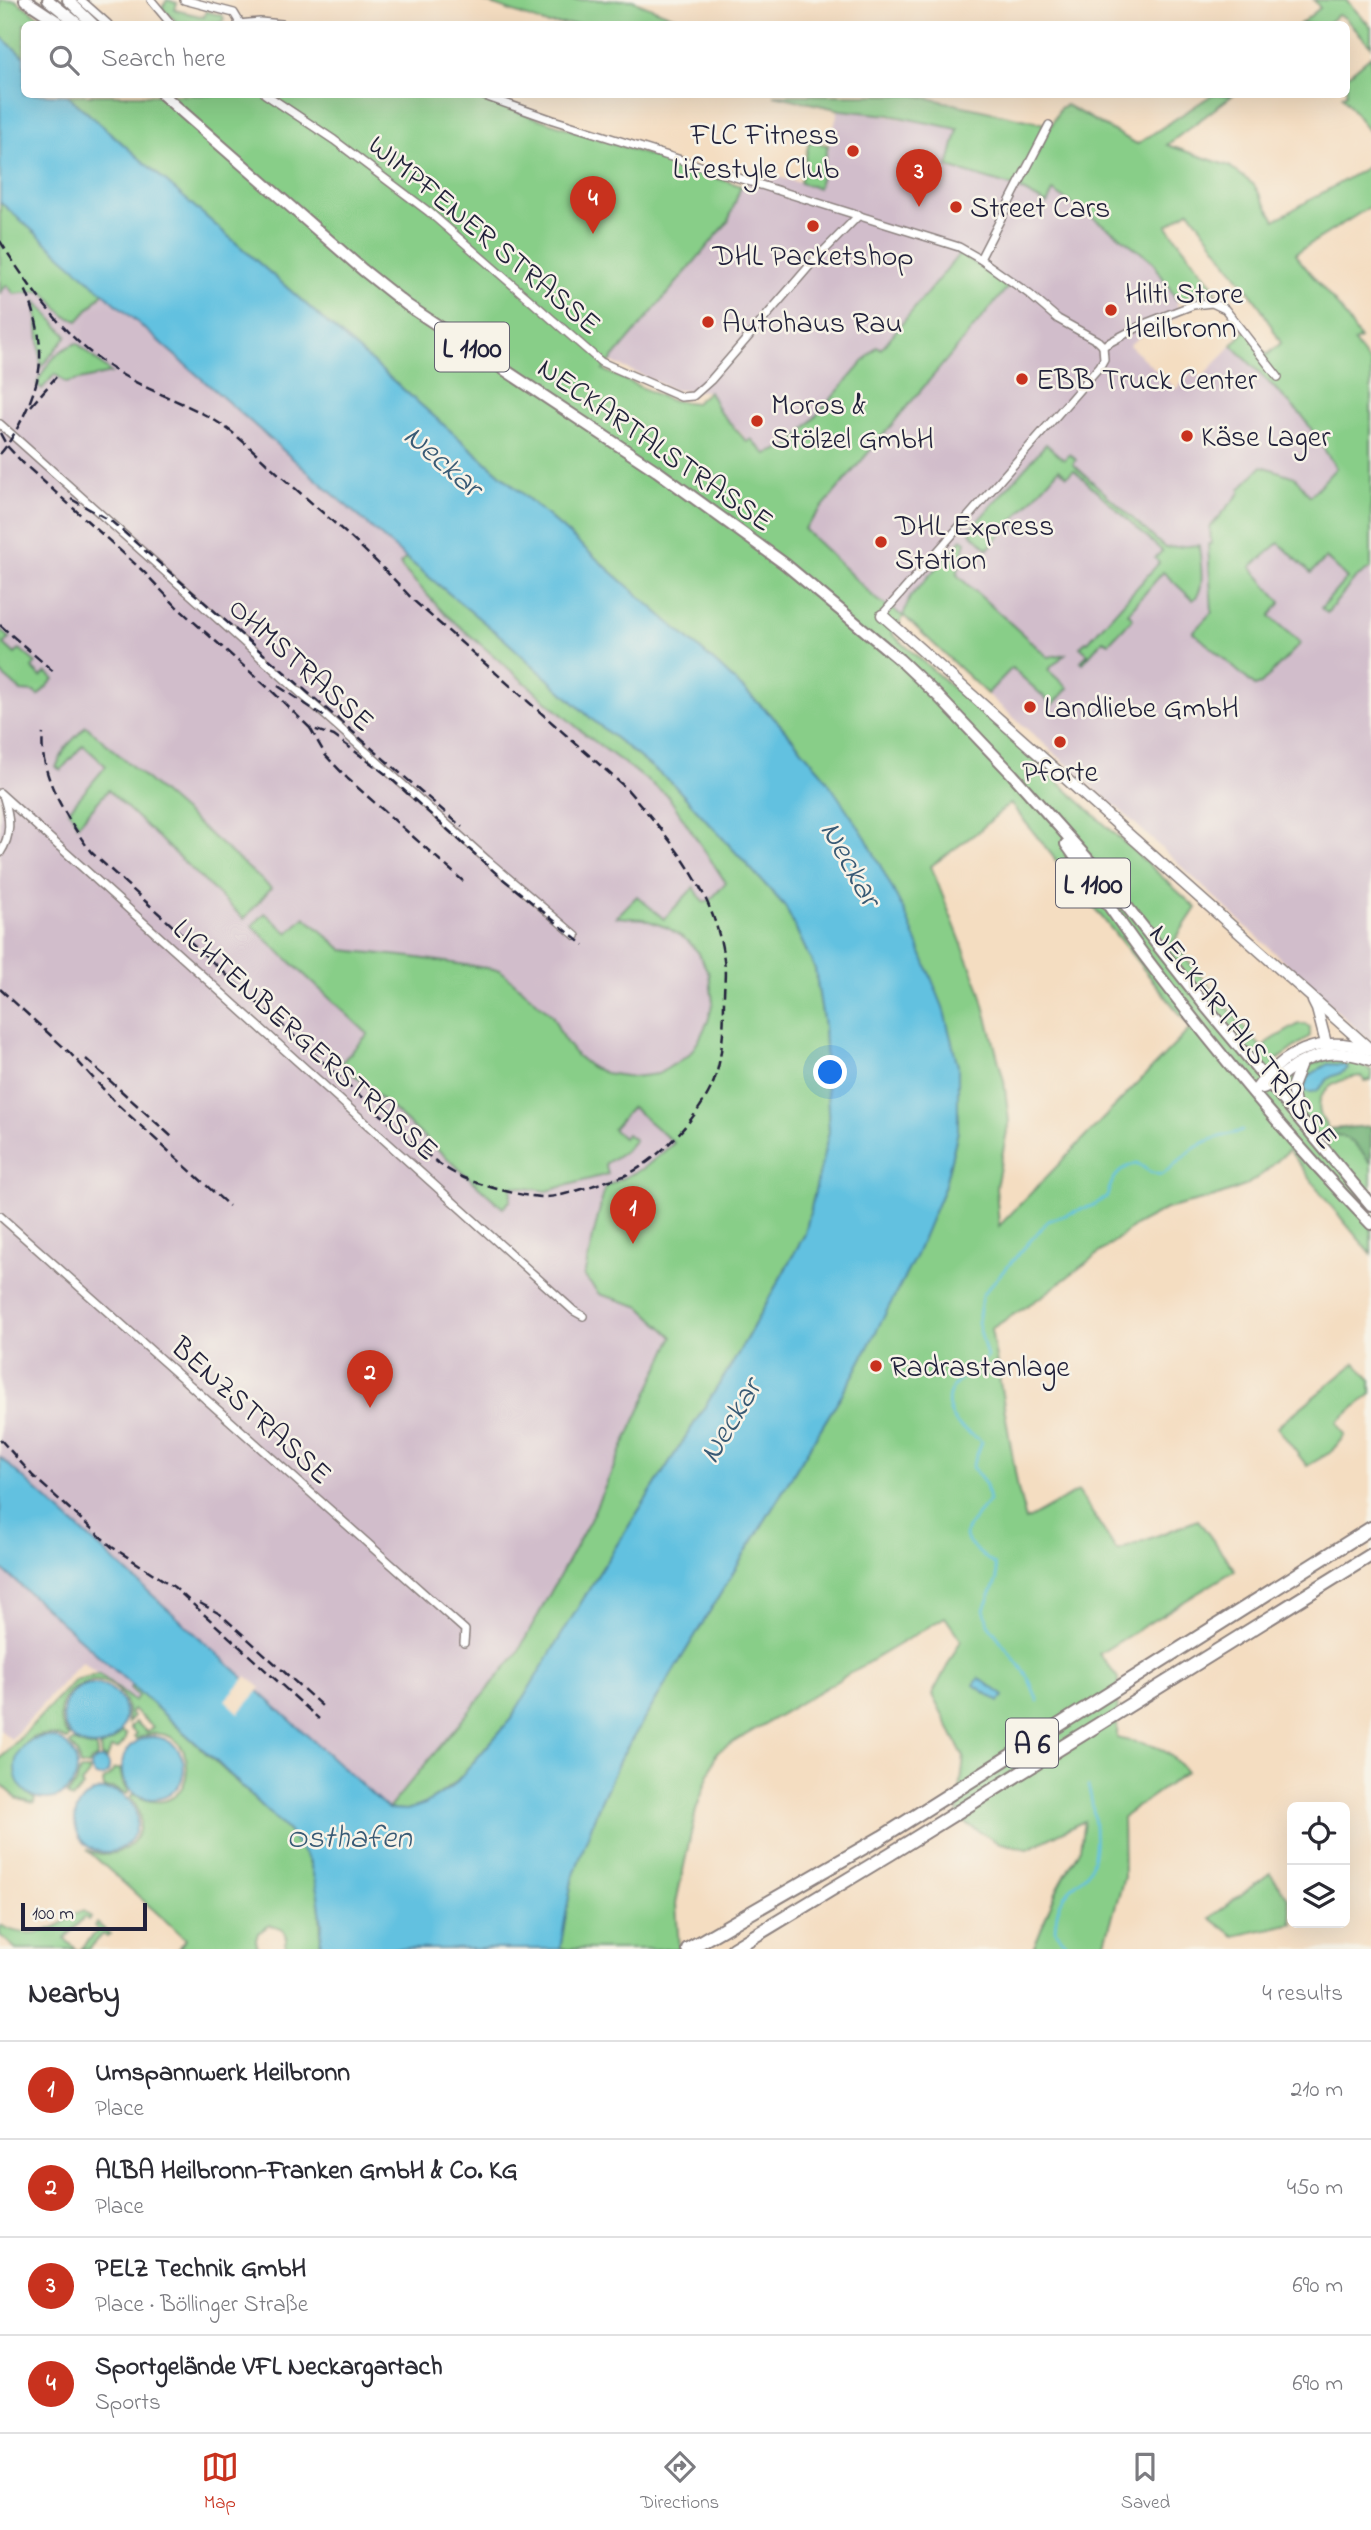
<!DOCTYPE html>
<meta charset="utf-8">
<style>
:root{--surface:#fff;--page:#f2f2f3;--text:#2b2b33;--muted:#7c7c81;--line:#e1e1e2;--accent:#c8321e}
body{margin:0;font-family:"Indie Flower",sans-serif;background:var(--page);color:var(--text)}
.controls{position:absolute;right:21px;bottom:21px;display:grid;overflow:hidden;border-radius:10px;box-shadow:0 7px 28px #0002}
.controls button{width:63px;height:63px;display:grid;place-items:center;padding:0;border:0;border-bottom:2px solid var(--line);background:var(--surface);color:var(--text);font:35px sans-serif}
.scale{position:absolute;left:21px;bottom:18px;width:126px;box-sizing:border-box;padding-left:7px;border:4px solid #22223b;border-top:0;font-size:19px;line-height:24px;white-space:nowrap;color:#22223b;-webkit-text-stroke:5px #f7f3e8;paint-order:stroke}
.you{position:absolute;left:831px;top:1073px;width:24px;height:24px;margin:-18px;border:5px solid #fff;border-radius:50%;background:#1a73e8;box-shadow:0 0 0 10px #1a73e833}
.badge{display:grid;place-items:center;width:46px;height:46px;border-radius:50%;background:var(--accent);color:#fff;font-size:23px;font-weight:700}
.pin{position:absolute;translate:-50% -58px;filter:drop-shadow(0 2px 4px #0008)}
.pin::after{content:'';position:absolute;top:37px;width:24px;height:21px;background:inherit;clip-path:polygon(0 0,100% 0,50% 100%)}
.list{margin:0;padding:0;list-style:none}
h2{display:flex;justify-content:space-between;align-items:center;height:91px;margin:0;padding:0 28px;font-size:30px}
h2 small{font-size:23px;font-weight:400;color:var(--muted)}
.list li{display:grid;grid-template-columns:46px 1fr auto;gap:21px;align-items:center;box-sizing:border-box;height:98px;padding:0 28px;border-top:2px solid var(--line)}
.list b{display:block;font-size:26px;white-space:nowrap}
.list p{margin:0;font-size:23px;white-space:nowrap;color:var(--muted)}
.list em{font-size:23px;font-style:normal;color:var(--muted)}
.icon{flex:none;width:38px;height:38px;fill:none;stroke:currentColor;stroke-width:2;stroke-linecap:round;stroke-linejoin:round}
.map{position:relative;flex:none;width:1371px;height:1949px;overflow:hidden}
.search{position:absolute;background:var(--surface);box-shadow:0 7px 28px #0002;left:21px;right:21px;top:21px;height:77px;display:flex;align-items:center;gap:18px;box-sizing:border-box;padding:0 24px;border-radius:10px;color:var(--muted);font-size:26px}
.sheet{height:483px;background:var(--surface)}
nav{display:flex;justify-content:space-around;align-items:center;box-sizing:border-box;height:98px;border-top:2px solid var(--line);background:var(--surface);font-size:19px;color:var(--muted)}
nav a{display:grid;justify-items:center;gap:4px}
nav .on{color:var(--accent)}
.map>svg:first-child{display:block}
.industrial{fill:#d1bdcb}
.green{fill:#88ce88;stroke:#557862;stroke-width:2;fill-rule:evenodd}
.forest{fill:#6eb174;stroke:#486a58;stroke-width:2}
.water{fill:#62c1e0;stroke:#42728e;stroke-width:2}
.pier{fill:#f4ddc1}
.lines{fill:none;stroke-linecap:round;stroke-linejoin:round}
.stream{stroke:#62c1e0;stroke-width:2.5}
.street-casing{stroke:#8b807e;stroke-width:10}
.secondary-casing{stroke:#8b807e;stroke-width:13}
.primary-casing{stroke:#8b807e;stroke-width:14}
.highway-casing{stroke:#8b807e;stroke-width:16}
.street{stroke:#fff;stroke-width:7}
.secondary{stroke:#fff;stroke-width:10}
.primary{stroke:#fff;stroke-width:10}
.highway{stroke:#fff;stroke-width:12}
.rail{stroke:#22223b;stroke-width:2.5;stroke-dasharray:10 5;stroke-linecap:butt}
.poi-dot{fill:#c8321e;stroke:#f7f3e8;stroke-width:2.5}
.labels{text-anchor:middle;stroke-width:5;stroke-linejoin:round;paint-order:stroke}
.shield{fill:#f7f3e8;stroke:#62616f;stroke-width:2}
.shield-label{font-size:28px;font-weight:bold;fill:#22223b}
.poi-label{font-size:30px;fill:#22223b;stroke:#f7f3e8;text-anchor:start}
.street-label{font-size:30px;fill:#22223b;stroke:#f7f3e8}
.water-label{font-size:32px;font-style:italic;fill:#385a75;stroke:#f7f3e8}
</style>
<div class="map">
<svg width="1371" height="1949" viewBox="0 0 1371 1949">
<rect width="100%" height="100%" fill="#f7f3e8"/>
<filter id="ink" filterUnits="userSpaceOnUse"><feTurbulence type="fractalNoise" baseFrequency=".0143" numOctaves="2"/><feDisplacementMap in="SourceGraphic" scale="14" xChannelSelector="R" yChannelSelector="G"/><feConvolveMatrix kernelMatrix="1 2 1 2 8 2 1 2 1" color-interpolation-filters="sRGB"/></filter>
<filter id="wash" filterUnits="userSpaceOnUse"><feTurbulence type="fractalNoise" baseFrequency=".00686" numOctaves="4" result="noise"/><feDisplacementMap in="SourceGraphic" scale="28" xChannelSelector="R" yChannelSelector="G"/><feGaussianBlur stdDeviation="1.57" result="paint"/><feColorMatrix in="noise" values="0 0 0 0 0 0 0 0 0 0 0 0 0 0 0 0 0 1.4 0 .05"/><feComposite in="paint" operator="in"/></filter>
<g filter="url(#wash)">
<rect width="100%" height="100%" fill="#f4ddc1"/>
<g class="industrial">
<polygon points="839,108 959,129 948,167 1014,187 1046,204 1053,191 1117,234 1152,261 1177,300 1178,317 1150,329 1129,345 1176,389 1193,371 1202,378 1232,345 1304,418 1336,468 1371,531 1371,1042 1129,818 997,703 903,616 877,600 792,518 743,435 719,411 709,391 674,390 610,361 728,222 741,186 761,172 818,188"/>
<polygon points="0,218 101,289 406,558 401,564 586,735 668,796 726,883 737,927 673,1337 590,1520 517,1654 388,1809 0,1457"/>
<polygon points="0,1567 142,1695 133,1704 82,1661 11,1739 0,1730"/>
</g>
<g class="green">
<polygon points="0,0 15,0 50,24 24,24 24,57 0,36"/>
<polygon points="167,0 177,3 175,10 204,17 206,11 223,16 224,20 218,24 179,24 162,8"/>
<polygon points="480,0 632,0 692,24 547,24"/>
<polygon points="1314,0 1346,0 1371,27 1371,46 1344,17 1338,15 1326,24 1300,24 1320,8"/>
<polygon points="1371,56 1371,135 1342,95 1346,94 1347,76"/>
<path d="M67,95H467L741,186L728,222L603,370L669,400L695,403L709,391L719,411L747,442L751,439L766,454L790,446L877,346L881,349L960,253L1008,287L804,529L877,600L903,616L910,597L962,539L966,542L957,575L1048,657L1065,654L1048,670L1068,688L1053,705L1012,668L987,694L904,616L892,634L1020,747L1196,908L1173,943L1261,1047L1265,1046L1268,1042L1299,1024H1306L1310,1028V1036L1274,1062L1286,1076C1307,1066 1324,1057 1347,1057L1348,1061L1371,1070V1080L1365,1081L1361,1076C1342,1078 1314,1088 1320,1113C1321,1120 1328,1126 1330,1133L1342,1134L1358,1145L1371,1163V1254L1326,1200L1289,1150L1265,1172L1245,1186L1215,1197L1166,1209L1136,1225L1041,1297L991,1329L1018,1489L1026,1520L1078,1491L1117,1551L1198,1520L1235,1570L1099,1654L1118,1678L1117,1738C1152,1746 1162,1742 1186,1772L1123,1817L1124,1877L1103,1949H1033L1057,1890L1080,1848L1084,1821L1028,1849L997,1842L957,1818L964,1757L932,1695L961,1640L945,1617L717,1752L696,1810L676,1903L679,1949H560L572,1880L598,1808L620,1759L854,1374L915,1255L944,1188L958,1131V1066L822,773L778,722L719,666ZM1010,803L1191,1028L999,1226L996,1187L1009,1121L1004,1081L980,990L931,866L979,831Z"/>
<polygon points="774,95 914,95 1045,124 1014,187 948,167 958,129 889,115 841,110"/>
<polygon points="1212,95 1233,95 1167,145 1229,166 1254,185 1275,220 1371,165 1371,206 1296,253 1297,257 1342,311 1360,339 1354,342 1371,365 1371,568 1355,579 1327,613 1321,608 1347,578 1326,558 1311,573 1279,543 1251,567 1281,602 1270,616 1301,643 1261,684 1255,686 1193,632 1212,612 1208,544 1211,544 1210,527 1240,493 1240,489 1262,466 1295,477 1310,496 1336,468 1304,418 1232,345 1247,329 1267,355 1281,343 1261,308 1189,210 1167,226 1217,291 1177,300 1152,261 1117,234 1053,191 1047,204 1019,189 1060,108 1066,105 1137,144"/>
<polygon points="809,142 828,145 818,188 800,183"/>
<polygon points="0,202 104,292 78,321 65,316 43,291 14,294 7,285 0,293"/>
<polygon points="36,301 67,336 41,367"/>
<path d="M77,343L111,373L66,383L55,374L42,389L37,384C45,366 58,349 77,343Z"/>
<path d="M1046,444L1064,460L1070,454L1076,460L1073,464L1165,548L1199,545C1200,561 1207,591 1193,600L1163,572L1128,613L1133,618L1109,643L1103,640L1083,663L1081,661L1088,654L1080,647L1086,641L1088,642L1159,563L1155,558L1162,551L1074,470L1067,476L1059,469L988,549L969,531Z"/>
<polygon points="406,558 503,638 594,721 674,785 785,906 815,969 824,1025 829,1132 805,1234 734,1361 599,1573 512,1718 454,1784 425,1804 407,1810 388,1809 517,1654 590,1520 673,1337 641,1307 599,1294 584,1276 605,1187 644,1168 674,1143 632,1107 613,1129 623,1138 627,1134 635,1140 625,1151 605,1164 608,1174 547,1191 512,1186 510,1201 503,1208 341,1063 368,1034 252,926 265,913 288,933 305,917 343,950 411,957 500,970 552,1015 563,1038 576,1055 591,1067 605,1073 633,1077 658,1074 689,1055 699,1040 708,1021 713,1002 709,974 698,952 688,941 668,928 643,919 616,917 637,896 664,919 694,887 703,902 710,900 726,883 668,796 586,735 444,613 403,569 400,564"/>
<polygon points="0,629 10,638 4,644 15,654 20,649 36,663 32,668 41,677 46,672 54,679 38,696 34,692 21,691 0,673"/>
<polygon points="86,726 271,888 244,919 108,790 78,825 69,810 106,766 83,745 61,770 56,767 66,747"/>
<polygon points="1355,1363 1371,1380 1371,1394 1337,1422 1345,1435 1331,1452 1307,1466 1277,1427"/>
<path d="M99,1674L134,1701L138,1696L130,1688L132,1686C175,1724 217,1763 259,1803C277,1820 301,1840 310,1864C320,1891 322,1921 320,1949H285L287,1938L283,1930L270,1925L258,1933L256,1940L258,1949H178L186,1939L87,1850C125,1866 157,1830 130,1797L133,1794C203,1832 206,1708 136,1739L134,1737L136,1734L130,1728L135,1722L148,1732L153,1727L133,1710L130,1713L133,1717L128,1723C127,1716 128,1709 125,1702C105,1655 36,1696 69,1737L67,1740C20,1717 0,1776 35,1799L34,1803L18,1799L0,1783V1759L75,1680Z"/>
<polygon points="122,1732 126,1735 124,1742 118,1749 111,1748 107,1759 101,1757 100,1747 113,1741"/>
<polygon points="73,1741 85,1746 96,1747 97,1757 91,1761 89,1766 80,1766 77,1753 70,1744"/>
<polygon points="114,1769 120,1769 123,1783 129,1791 127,1794 112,1788 104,1788 103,1781 111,1775"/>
<polygon points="80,1770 89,1770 89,1774 81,1784 83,1787 72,1799 67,1795 76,1784"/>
<polygon points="1270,1873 1288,1898 1292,1923 1294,1923 1234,1936 1210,1918"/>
<path d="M84,1911L91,1917L88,1920L84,1917L65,1939L76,1949H16L0,1935V1925C21,1937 45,1935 64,1922C71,1917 75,1912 84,1911Z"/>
<polygon points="97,1923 110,1934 107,1937 103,1934 89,1949 81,1949 98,1930 94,1926"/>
</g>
<path class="forest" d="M1371,1126V1163C1359,1148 1350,1135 1330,1134L1329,1129Z"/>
<g class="water">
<polygon points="0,36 24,57 24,94 67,95 719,666 778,722 822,773 866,838 905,913 943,1007 958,1066 958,1131 944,1188 916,1255 854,1374 620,1759 598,1808 572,1880 560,1949 320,1949 322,1925 318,1895 310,1862 288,1831 217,1762 0,1567 0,1457 384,1805 388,1809 407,1810 425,1804 453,1786 510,1720 599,1573 734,1361 805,1234 829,1132 824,1026 815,969 785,906 674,785 594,721 503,638 406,558 0,202"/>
<path d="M1328,1064L1345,1065L1348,1068C1343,1074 1334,1074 1328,1079C1320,1087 1318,1095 1304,1091C1305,1076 1315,1071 1328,1064Z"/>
<polygon points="979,1678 1004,1696 999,1702 974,1685"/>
<circle cx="94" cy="1715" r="31"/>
<circle cx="46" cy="1768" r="31"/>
<circle cx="153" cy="1768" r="31"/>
<circle cx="100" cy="1768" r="9"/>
<circle cx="106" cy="1821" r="31"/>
</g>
<polygon class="pier" points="247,1676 261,1688 239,1713 225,1700"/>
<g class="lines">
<g class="stream">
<path d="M1038,1701L1028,1677L988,1624L984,1609L997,1579L995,1565C956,1536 959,1536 989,1501L986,1485L972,1467L982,1442C975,1436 966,1432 959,1426C954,1422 950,1413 949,1407C943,1384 973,1372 987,1357L978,1323L982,1295L1048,1221L1094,1205L1107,1197C1111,1179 1119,1168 1137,1163L1150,1172L1161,1175C1175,1167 1185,1153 1200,1145C1213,1137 1228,1135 1242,1131"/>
<path d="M1067,1949L1068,1945L1055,1930C1056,1909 1060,1898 1076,1883C1079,1879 1085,1876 1088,1871C1101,1852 1094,1808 1088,1786"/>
</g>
</g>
</g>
<g filter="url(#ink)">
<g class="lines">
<g class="street-casing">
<g id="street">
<polyline points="81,0 108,24"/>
<polyline points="151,0 171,24"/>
<polyline points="184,0 234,13 240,23"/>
<polyline points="238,24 260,22 282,24"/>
<polyline points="265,94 334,140 429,212 601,362 681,397 693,396 711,380 812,263 859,215"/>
<polyline points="479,94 553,120 959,247 980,259 1029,294 1058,319 1098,341 1103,346"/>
<polyline points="980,259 1049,125"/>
<polyline points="1103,346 1144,324 1193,305 1212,303 1225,309 1278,377"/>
<polyline points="0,424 487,860 576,936"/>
<polyline points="882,615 1100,366 1104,359 1103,346"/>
<polyline points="0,793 574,1311 583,1316"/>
<path d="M0,853C12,835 10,818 4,798"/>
<polyline points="0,1216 465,1630 464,1643"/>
</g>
</g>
<g class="secondary-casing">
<g id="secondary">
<polyline points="882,615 1371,1050"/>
<polyline points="1313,1001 1317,1009 1327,1047"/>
<path d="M1263,1088C1272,1084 1279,1078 1286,1072C1314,1051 1339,1049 1371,1060"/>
<path d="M1254,1092C1282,1052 1320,1034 1367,1049"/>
<polyline points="1297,1116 1292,1087 1301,1064"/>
</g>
</g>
<g class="primary-casing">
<g id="primary">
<polyline points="25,0 61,24"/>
<polyline points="48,0 78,24"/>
<polyline points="68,0 93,24"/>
<polyline points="162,94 363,270 407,305 657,471 785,564 899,659 937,695 1013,775 1103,876 1206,1007 1371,1205"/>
<path d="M1066,844C1094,883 1120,924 1149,962C1218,1053 1292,1142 1371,1224"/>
</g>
</g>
<g class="highway-casing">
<g id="highway">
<polyline points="688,1949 882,1837 1371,1528"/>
<polyline points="733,1949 890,1854 1371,1555"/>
</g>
</g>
<use href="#street" class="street"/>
<use href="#secondary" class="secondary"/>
<use href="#primary" class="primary"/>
<use href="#highway" class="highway"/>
<g class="rail">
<path d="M0,241C31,290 66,340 116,371C152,394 194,404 229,430C250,446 269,466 289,483C332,521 375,557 413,600L625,787C669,837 715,891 724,960C726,972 724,985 724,997C724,1024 723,1056 714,1081C701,1115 657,1162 624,1176C615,1179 606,1181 598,1184C581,1189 559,1198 541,1197C519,1196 473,1184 454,1173C435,1163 417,1145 399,1131L91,852C68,820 38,775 43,734"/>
<polyline points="31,406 56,377"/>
<polyline points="0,433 7,446 22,462 144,572 177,607 274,693 310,728 334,736 387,775 497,874 584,945"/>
<path d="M0,454C16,436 36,394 39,370C43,345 36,312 25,289"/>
<polyline points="71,499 111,521 462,827"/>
<polyline points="0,625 55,673"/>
<polyline points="278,686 328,719"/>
<polyline points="310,728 326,756 348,779 463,881"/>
<polyline points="0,989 70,1053 119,1106 229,1206"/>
<polyline points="86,1059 172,1137"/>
<polyline points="0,1439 33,1476 112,1547 174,1587 319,1719"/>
<polyline points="200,1603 220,1614 322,1706"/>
</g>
</g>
</g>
<g class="poi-dot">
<circle cx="853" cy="151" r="7"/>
<circle cx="956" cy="207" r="7"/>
<circle cx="813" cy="226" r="7"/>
<circle cx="1111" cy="310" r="7"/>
<circle cx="708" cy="322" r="7"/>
<circle cx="1022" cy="379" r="7"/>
<circle cx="757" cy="421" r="7"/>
<circle cx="1187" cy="436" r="7"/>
<circle cx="881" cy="542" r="7"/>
<circle cx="1030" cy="707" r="7"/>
<circle cx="1060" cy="742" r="7"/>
<circle cx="876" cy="1366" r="7"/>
</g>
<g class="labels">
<g class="shield">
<rect x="435" y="322.5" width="74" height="49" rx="5"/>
<rect x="1056" y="858.5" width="74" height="49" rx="5"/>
<rect x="1006" y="1718.5" width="52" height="49" rx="5"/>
</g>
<g class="shield-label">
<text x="472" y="357">L 1100</text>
<text x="1093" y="893">L 1100</text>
<text x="1032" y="1753">A 6</text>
</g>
<g class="poi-label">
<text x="839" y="144" text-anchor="end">FLC Fitness<tspan x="839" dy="34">Lifestyle Club</tspan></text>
<text x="970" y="217">Street Cars</text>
<text x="813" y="265" text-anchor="middle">DHL Packetshop</text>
<text x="1125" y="303">Hilti Store<tspan x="1125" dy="34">Heilbronn</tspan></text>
<text x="722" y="332">Autohaus Rau</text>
<text x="1036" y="389">EBB Truck Center</text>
<text x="771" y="414">Moros &amp;<tspan x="771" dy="34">Stölzel GmbH</tspan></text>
<text x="1201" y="446">Käse Lager</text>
<text x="895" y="535">DHL Express<tspan x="895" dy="34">Station</tspan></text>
<text x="1044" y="717">Landliebe GmbH</text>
<text x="1060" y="781" text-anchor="middle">Pforte</text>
<text x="890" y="1376">Radrastanlage</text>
</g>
<g class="street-label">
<text transform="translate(485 234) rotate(40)" y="10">WIMPFENER STRASSE</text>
<text transform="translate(656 444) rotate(35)" y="10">NECKARTALSTRASSE</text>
<text transform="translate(302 664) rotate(42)" y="10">OHMSTRASSE</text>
<text transform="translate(1244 1036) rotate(51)" y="10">NECKARTALSTRASSE</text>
<text transform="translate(306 1039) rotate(42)" y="10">LICHTENBERGERSTRASSE</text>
<text transform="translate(252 1410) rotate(42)" y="10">BENZSTRASSE</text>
</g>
<g class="water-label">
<text transform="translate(444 460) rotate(41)" y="11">Neckar</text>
<text transform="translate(852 863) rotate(61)" y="11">Neckar</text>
<text transform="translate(729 1420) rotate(-59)" y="11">Neckar</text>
<text x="349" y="1847">Osthafen</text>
</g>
</g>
</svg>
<div class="controls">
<button><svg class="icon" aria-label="locate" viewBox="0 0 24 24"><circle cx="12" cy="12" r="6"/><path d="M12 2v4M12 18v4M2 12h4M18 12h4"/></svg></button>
<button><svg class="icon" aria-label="layers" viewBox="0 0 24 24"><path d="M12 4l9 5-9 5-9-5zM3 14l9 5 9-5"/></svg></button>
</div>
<div class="scale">100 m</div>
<div class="you"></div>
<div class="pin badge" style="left:633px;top:1244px">1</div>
<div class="pin badge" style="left:370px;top:1408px">2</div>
<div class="pin badge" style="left:919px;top:207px">3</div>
<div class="pin badge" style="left:593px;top:234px">4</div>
<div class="search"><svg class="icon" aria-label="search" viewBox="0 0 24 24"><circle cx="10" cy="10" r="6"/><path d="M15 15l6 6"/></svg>Search here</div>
</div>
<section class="sheet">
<h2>Nearby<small>4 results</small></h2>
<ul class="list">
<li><span class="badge">1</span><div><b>Umspannwerk Heilbronn</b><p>Place</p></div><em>210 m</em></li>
<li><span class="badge">2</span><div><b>ALBA Heilbronn-Franken GmbH &amp; Co. KG</b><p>Place</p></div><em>450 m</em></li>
<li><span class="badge">3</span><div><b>PELZ Technik GmbH</b><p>Place · Böllinger Straße</p></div><em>690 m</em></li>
<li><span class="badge">4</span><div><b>Sportgelände VFL Neckargartach</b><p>Sports</p></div><em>690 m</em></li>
</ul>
</section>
<nav>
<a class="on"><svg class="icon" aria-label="map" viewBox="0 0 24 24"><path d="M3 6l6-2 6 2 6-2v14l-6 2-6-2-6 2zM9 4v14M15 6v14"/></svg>Map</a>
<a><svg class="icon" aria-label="directions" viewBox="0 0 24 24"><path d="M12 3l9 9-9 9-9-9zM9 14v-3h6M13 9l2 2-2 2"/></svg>Directions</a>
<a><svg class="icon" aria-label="saved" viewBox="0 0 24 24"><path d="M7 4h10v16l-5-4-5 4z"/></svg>Saved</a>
</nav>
